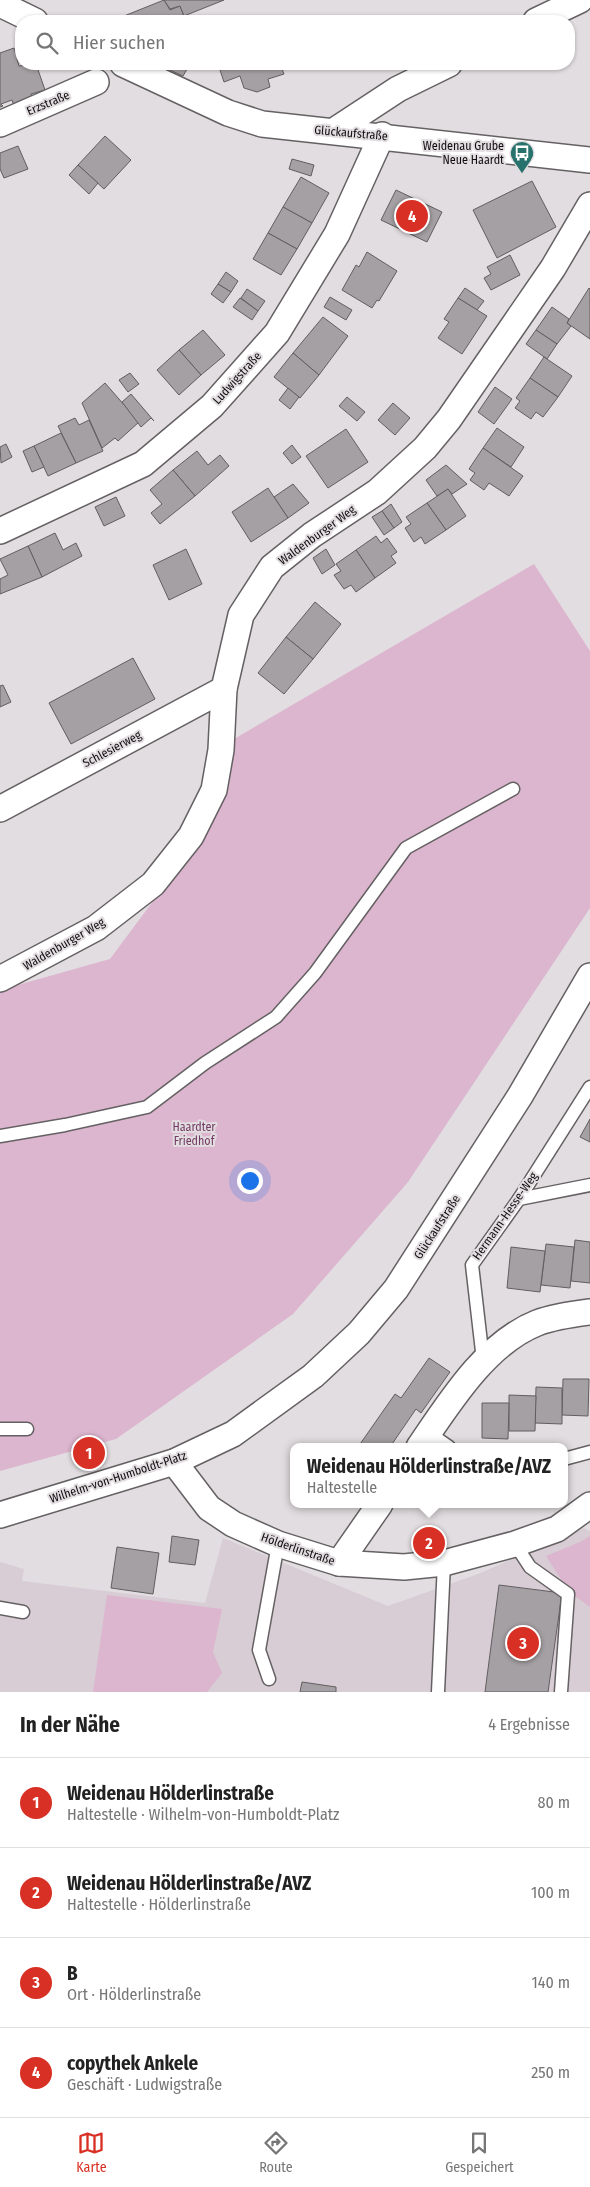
<!DOCTYPE html>
<html lang="de">
<meta charset="utf-8">
<style>
:root{--surface:#fff;--page:#f2f2f2;--text:#222;--muted:#767676;--line:#e0e0e0;--accent:#d93025}
body{margin:0;font-family:"Fira Sans Condensed",sans-serif;background:var(--page);color:var(--text)}
.you{position:absolute;left:249px;top:1180px;width:18px;height:18px;margin:-12px;border:4px solid #fff;border-radius:50%;background:#1a73e8;box-shadow:0 0 0 8px #1a73e833}
.badge{display:grid;place-items:center;width:32px;height:32px;border-radius:50%;background:var(--accent);color:#fff;font-size:16px;font-weight:700}
.pin{position:absolute;translate:-50% -50%;border:2px solid #fff;box-shadow:0 1px 5px #0006}
.popup{position:absolute;left:290px;top:1443px;width:278px;height:65px;box-sizing:border-box;display:grid;place-content:center;border-radius:10px;background:var(--surface);filter:drop-shadow(0 1px 4px #0005);font-size:16px;white-space:nowrap;color:var(--muted)}
.popup b{font-size:19px;color:var(--text)}
.popup::after{content:'';position:absolute;left:50%;top:100%;margin-left:-10px;border:10px solid transparent;border-top-color:var(--surface)}
.list{margin:0;padding:0;list-style:none}
h2{display:flex;justify-content:space-between;align-items:center;height:65px;margin:0;padding:0 20px;font-size:21px}
h2 small{font-size:16px;font-weight:400;color:var(--muted)}
.list li{display:grid;grid-template-columns:32px 1fr auto;gap:15px;align-items:center;box-sizing:border-box;height:90px;padding:0 20px;border-top:1px solid var(--line)}
.list b{display:block;font-size:19px;white-space:nowrap}
.list p{margin:0;font-size:16px;white-space:nowrap;color:var(--muted)}
.list em{font-size:16px;font-style:normal;color:var(--muted)}
.icon{flex:none;width:28px;height:28px;fill:none;stroke:currentColor;stroke-width:2;stroke-linecap:round;stroke-linejoin:round}
.map{position:relative;flex:none;width:590px;height:1692px;overflow:hidden}
.search{position:absolute;background:var(--surface);box-shadow:0 1px 4px #0004;left:15px;right:15px;top:15px;height:55px;display:flex;align-items:center;gap:12px;box-sizing:border-box;padding:0 18px;border-radius:20px;color:var(--muted);font-size:19px}
.sheet{height:425px;background:var(--surface)}
nav{display:flex;justify-content:space-around;align-items:center;box-sizing:border-box;height:70px;border-top:1px solid var(--line);background:var(--surface);font-size:14px;color:var(--muted)}
nav a{display:grid;justify-items:center;gap:2px}
nav .on{color:var(--accent)}
.map>svg:first-child{display:block}
.built{fill:#d9cdd5}
.green{fill:#dcb5cf}
.building{fill:#a5a0a3;stroke:#625e60}
.lines{fill:none;stroke-linecap:round;stroke-linejoin:round}
.lane-casing{stroke:#656163;stroke-width:15}
.street-casing{stroke:#656163;stroke-width:28}
.lane{stroke:#fff;stroke-width:12}
.street{stroke:#fff;stroke-width:25}
.labels{text-anchor:middle;stroke-width:4;stroke-linejoin:round;paint-order:stroke}
.street-label{font-size:12px;fill:#100e0f;stroke:#e2dde0}
.poi-label{font-size:12px;fill:#100e0f;stroke:#e2dde0;text-anchor:end}
.park-label{font-size:12px;fill:#753d65;stroke:#e2dde0}
</style>
<div class="map">
<svg width="590" height="1692" viewBox="0 0 590 1692">
<rect width="100%" height="100%" fill="#e2dde0"/>
<polygon class="built" points="584,1528 590,1531 590,1692 0,1692 0,1562 24,1569 22,1581 205,1603 223,1538 388,1606 478,1574"/>
<g class="green">
<polygon points="534,564 590,651 590,908 408,1182 293,1314 116,1439 0,1471 0,990 110,959 200,838 234,739"/>
<polygon points="590,1536 590,1607 569,1592 546,1556 580,1542"/>
<polygon points="107,1595 222,1609 213,1652 222,1673 207,1692 93,1692"/>
</g>
<g class="building">
<polygon points="164,0 170,10 180,6 184,16 171,21 122,21 124,16"/>
<polygon points="164,0 224,0 184,16 180,6 170,9"/>
<polygon points="14,48 19,66 36,64 45,90 31,94 33,100 14,106 12,100 1,104 3,106 0,107 0,53"/>
<polygon points="157,64 190,64 183,76"/>
<polygon points="218,64 280,64 284,74 268,79 270,87 257,92 244,88 240,76 224,82"/>
<polygon points="105,136 131,160 104,189 78,165"/>
<polygon points="18,146 28,169 4,178 0,169 0,153"/>
<polygon points="292,159 314,165 311,176 289,169"/>
<polygon points="78,165 98,183 89,194 69,175"/>
<polygon points="301,177 329,193 312,223 283,207"/>
<polygon points="532,181 556,227 497,258 473,210"/>
<polygon points="396,190 442,212 427,242 381,220"/>
<polygon points="283,207 312,223 297,249 268,233"/>
<polygon points="268,233 297,249 281,275 253,259"/>
<polygon points="367,252 397,271 379,301 377,300 372,308 342,290 356,265 359,267"/>
<polygon points="510,255 520,275 491,290 484,278 491,274 487,267"/>
<polygon points="226,272 238,281 231,292 218,284"/>
<polygon points="218,284 231,292 223,303 211,294"/>
<polygon points="465,288 484,301 477,310 458,298"/>
<polygon points="589,288 590,289 590,339 567,323"/>
<polygon points="247,289 265,301 258,311 241,298"/>
<polygon points="330,297 352,310 346,320 324,307"/>
<polygon points="240,298 258,311 252,320 233,307"/>
<polygon points="458,298 487,316 462,354 438,338 449,322 444,319"/>
<polygon points="552,307 569,319 567,323 571,326 557,344 536,330"/>
<polygon points="323,317 348,336 319,375 293,353"/>
<polygon points="203,330 225,355 201,375 179,350"/>
<polygon points="536,330 557,344 547,359 526,344"/>
<polygon points="179,350 201,375 179,395 157,370"/>
<polygon points="293,353 319,375 300,398 274,377"/>
<polygon points="544,357 572,376 558,397 530,378"/>
<polygon points="130,373 139,384 128,392 119,380"/>
<polygon points="530,378 558,397 543,417 536,412 531,419 515,408 520,401 516,398"/>
<polygon points="105,383 139,422 118,441 115,438 102,448 82,403"/>
<polygon points="495,387 512,399 494,424 478,412"/>
<polygon points="288,388 299,397 290,409 279,400"/>
<polygon points="131,394 154,421 151,418 141,427 122,402"/>
<polygon points="347,397 365,412 357,421 339,406"/>
<polygon points="393,403 410,418 395,435 378,420"/>
<polygon points="75,418 79,425 89,420 103,451 76,463 58,426"/>
<polygon points="497,428 524,447 511,467 483,448"/>
<polygon points="346,429 368,462 328,488 306,456"/>
<polygon points="61,433 76,463 48,476 34,446"/>
<polygon points="6,444 12,457 1,463 0,447"/>
<polygon points="292,445 301,457 292,464 283,453"/>
<polygon points="34,446 44,467 32,472 23,451"/>
<polygon points="483,448 523,476 509,496 489,483 484,490 470,480 475,473 469,469"/>
<polygon points="197,451 208,465 220,455 229,466 195,496 173,470"/>
<polygon points="446,465 467,484 452,494 448,489 437,496 426,480"/>
<polygon points="173,470 195,496 160,524 151,513 162,504 150,490"/>
<polygon points="293,484 309,503 288,518 274,497"/>
<polygon points="268,488 288,518 251,542 232,512"/>
<polygon points="448,489 466,516 446,530 427,503"/>
<polygon points="116,497 125,516 104,526 95,507"/>
<polygon points="427,503 446,530 425,544 421,537 414,542 405,528 411,524 406,517"/>
<polygon points="391,504 402,522 394,528 382,511"/>
<polygon points="382,511 394,528 384,535 372,517"/>
<polygon points="55,533 63,550 76,543 82,556 42,577 28,546"/>
<polygon points="376,536 381,543 387,538 397,552 391,556 396,563 375,578 356,550"/>
<polygon points="28,546 42,577 0,594 0,579 8,575 0,559"/>
<polygon points="186,549 202,584 169,600 153,565"/>
<polygon points="326,549 335,565 322,574 313,558"/>
<polygon points="356,550 375,578 356,592 351,585 344,589 334,575 341,571 336,564"/>
<polygon points="315,602 341,624 313,659 286,637"/>
<polygon points="286,637 313,659 284,694 258,673"/>
<polygon points="133,658 155,699 71,744 49,703"/>
<polygon points="3,685 11,702 0,707 0,686"/>
<polygon points="590,1119 590,1142 580,1137"/>
<polygon points="575,1240 590,1242 590,1283 571,1281"/>
<polygon points="546,1244 574,1247 570,1288 541,1285"/>
<polygon points="511,1247 545,1251 540,1292 507,1288"/>
<polygon points="429,1358 450,1372 421,1413 416,1409 390,1447 358,1447 395,1394 401,1398"/>
<polygon points="563,1379 589,1379 588,1416 562,1415"/>
<polygon points="536,1387 562,1388 562,1424 535,1423"/>
<polygon points="509,1395 536,1396 535,1431 509,1431"/>
<polygon points="482,1403 509,1403 508,1439 482,1438"/>
<polygon points="172,1536 199,1540 195,1565 169,1562"/>
<polygon points="117,1547 159,1553 153,1594 111,1588"/>
<polygon points="499,1585 562,1593 548,1692 485,1692"/>
<polygon points="302,1682 336,1687 336,1692 300,1692"/>
</g>
<g class="lines">
<g class="lane-casing">
<g id="lane">
<polyline points="0,1136 65,1125 147,1107 205,1063 276,1017 315,973 406,848 513,789"/>
<polyline points="519,1199 590,1185"/>
<polyline points="483,1360 472,1265 519,1199 590,1087"/>
<polyline points="0,1429 27,1429"/>
<polyline points="429,1433 449,1447"/>
<polyline points="564,1459 590,1452"/>
<polyline points="515,1544 530,1567 568,1594 561,1692"/>
<polyline points="0,1608 23,1612"/>
<polyline points="269,1679 259,1650 278,1544"/>
<polyline points="438,1692 444,1563"/>
</g>
</g>
<g class="street-casing">
<g id="street">
<polyline points="0,4 35,21"/>
<polyline points="536,21 580,0"/>
<polyline points="123,64 228,113 262,124 590,160"/>
<polyline points="0,124 96,82"/>
<polyline points="334,131 398,89 449,64"/>
<polyline points="0,531 143,464 212,406 277,333 337,234 382,135"/>
<polyline points="0,809 224,689"/>
<polyline points="0,979 96,928 153,884 191,836 214,790 221,750 224,689 241,615 272,567 312,535 377,492 425,448 449,419 553,268 590,205"/>
<path d="M419,1447C449,1403 486,1343 537,1323C553,1317 574,1314 590,1312"/>
<polyline points="174,1462 209,1508 233,1524 278,1544 339,1563 404,1567 444,1563 515,1544 557,1529 590,1505"/>
<polyline points="0,1515 174,1462 233,1434 313,1376 359,1333 396,1289 520,1096 590,976"/>
<polyline points="339,1563 380,1504"/>
</g>
</g>
<use href="#lane" class="lane"/>
<use href="#street" class="street"/>
</g>
<defs>
<g id="bus-pin" transform="scale(1.25)"><path d="M0 17L-7.5 6A9.5 9.5 0 1 1 7.5 6Z" fill="#28726e" stroke="#e2dde0"/><path d="M-5-6H5V4H4V6H2V4H-2V6H-4V4H-5ZM-3.5-4V0h7V-4ZM-3.5 1.2v1.5H-2V1.2ZM2 1.2v1.5H3.5V1.2Z" fill="#fff"/></g>
</defs>
<g fill-rule="evenodd">
<use href="#bus-pin" x="522" y="153"/>
</g>
<g class="labels">
<g class="street-label">
<text transform="translate(48 103) rotate(-23)" y="4">Erzstraße</text>
<text transform="translate(351 133) rotate(5)" y="4">Glückaufstraße</text>
<text transform="translate(237 378) rotate(-48)" y="4">Ludwigstraße</text>
<text transform="translate(317 535) rotate(-36)" y="4">Waldenburger Weg</text>
<text transform="translate(112 749) rotate(-28)" y="4">Schlesierweg</text>
<text transform="translate(64 944) rotate(-30)" y="4">Waldenburger Weg</text>
<text transform="translate(505 1216) rotate(-55)" y="4">Hermann-Hesse-Weg</text>
<text transform="translate(437 1227) rotate(-57)" y="4">Glückaufstraße</text>
<text transform="translate(118 1477) rotate(-18)" y="4">Wilhelm-von-Humboldt-Platz</text>
<text transform="translate(298 1549) rotate(19)" y="4">Hölderlinstraße</text>
</g>
<g class="poi-label">
<text x="504" y="150">Weidenau Grube<tspan x="504" dy="14">Neue Haardt</tspan></text>
</g>
<g class="park-label">
<text x="194" y="1131">Haardter<tspan x="194" dy="14">Friedhof</tspan></text>
</g>
</g>
</svg>
<div class="you"></div>
<div class="pin badge" style="left:89px;top:1453px">1</div>
<div class="pin badge" style="left:429px;top:1543px">2</div>
<div class="popup"><b>Weidenau Hölderlinstraße/AVZ</b>Haltestelle</div>
<div class="pin badge" style="left:523px;top:1643px">3</div>
<div class="pin badge" style="left:412px;top:216px">4</div>
<div class="search"><svg class="icon" aria-label="search" viewBox="0 0 24 24"><circle cx="10" cy="10" r="6"/><path d="M15 15l6 6"/></svg>Hier suchen</div>
</div>
<section class="sheet">
<h2>In der Nähe<small>4 Ergebnisse</small></h2>
<ul class="list">
<li><span class="badge">1</span><div><b>Weidenau Hölderlinstraße</b><p>Haltestelle · Wilhelm-von-Humboldt-Platz</p></div><em>80 m</em></li>
<li><span class="badge">2</span><div><b>Weidenau Hölderlinstraße/AVZ</b><p>Haltestelle · Hölderlinstraße</p></div><em>100 m</em></li>
<li><span class="badge">3</span><div><b>B</b><p>Ort · Hölderlinstraße</p></div><em>140 m</em></li>
<li><span class="badge">4</span><div><b>copythek Ankele</b><p>Geschäft · Ludwigstraße</p></div><em>250 m</em></li>
</ul>
</section>
<nav>
<a class="on"><svg class="icon" aria-label="map" viewBox="0 0 24 24"><path d="M3 6l6-2 6 2 6-2v14l-6 2-6-2-6 2zM9 4v14M15 6v14"/></svg>Karte</a>
<a><svg class="icon" aria-label="directions" viewBox="0 0 24 24"><path d="M12 3l9 9-9 9-9-9zM9 14v-3h6M13 9l2 2-2 2"/></svg>Route</a>
<a><svg class="icon" aria-label="saved" viewBox="0 0 24 24"><path d="M7 4h10v16l-5-4-5 4z"/></svg>Gespeichert</a>
</nav>
